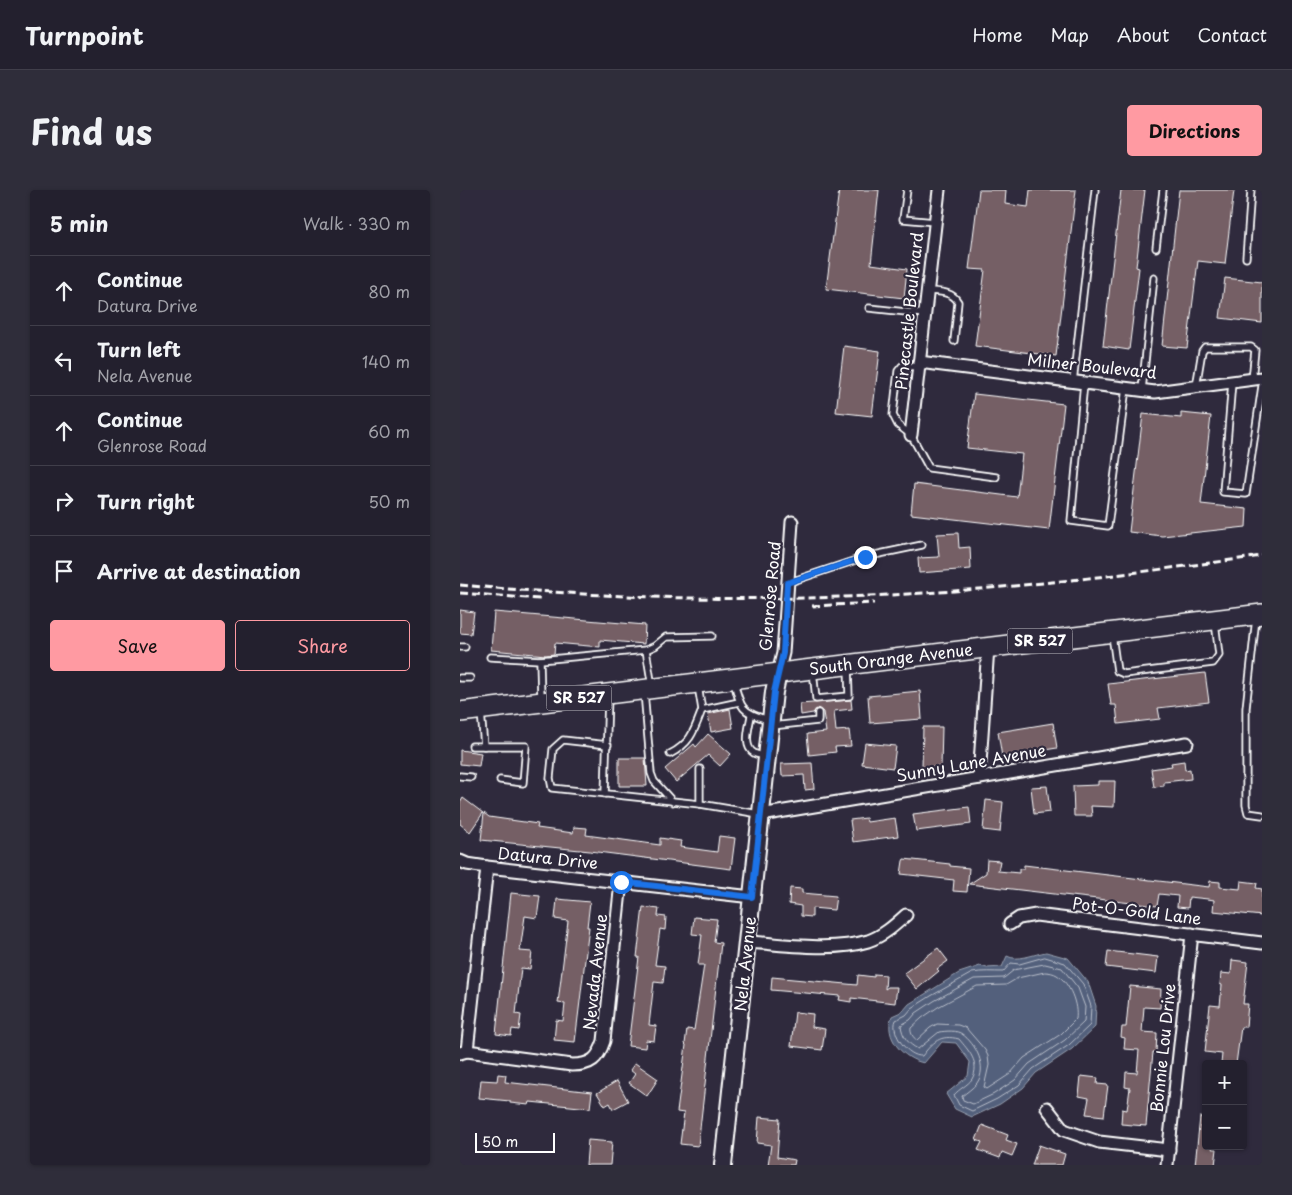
<!DOCTYPE html>
<meta charset="utf-8">
<style>
:root{--surface:#23202e;--page:#2f2d3a;--text:#f1f3f6;--muted:#a3a3aa;--line:#403e4a;--accent:#ff9aa2}
body{margin:0;font-family:"Playpen Sans",sans-serif;background:var(--page);color:var(--text)}
.controls{position:absolute;right:15px;bottom:15px;display:grid;overflow:hidden;border-radius:5px;box-shadow:0 1px 4px #0004}
.controls button{width:45px;height:45px;display:grid;place-items:center;padding:0;border:0;border-bottom:1px solid var(--line);background:var(--surface);color:var(--text);font:25px sans-serif}
.scale{position:absolute;left:15px;bottom:12px;width:80px;box-sizing:border-box;padding-left:5px;border:2px solid #fff;border-top:0;font-size:14px;line-height:18px;white-space:nowrap;color:#fff;-webkit-text-stroke:4px #2f2a3d;paint-order:stroke}
.stop{position:absolute;width:15px;height:15px;margin:-11px;border:4px solid #1a73e8;border-radius:50%;background:#fff}
.stop.end{background:#1a73e8;border-color:#fff;box-shadow:0 1px 5px #0008}
.list{margin:0;padding:0;list-style:none}
h2{display:flex;justify-content:space-between;align-items:center;height:65px;margin:0;padding:0 20px;font-size:21px}
h2 small{font-size:16px;font-weight:400;color:var(--muted)}
.list li{display:grid;grid-template-columns:32px 1fr auto;gap:15px;align-items:center;box-sizing:border-box;height:70px;padding:0 20px;border-top:1px solid var(--line)}
.list b{display:block;font-size:19px;white-space:nowrap}
.list p{margin:0;font-size:16px;white-space:nowrap;color:var(--muted)}
.list em{font-size:16px;font-style:normal;color:var(--muted)}
.actions{display:flex;gap:10px;padding:15px 20px}
.actions a{flex:1;padding:11px 0;border:1px solid var(--accent);border-radius:5px;text-align:center;font-size:18px;color:var(--accent)}
.actions .main{background:var(--accent);color:#111}
.icon{flex:none;width:28px;height:28px;fill:none;stroke:currentColor;stroke-width:2;stroke-linecap:round;stroke-linejoin:round}
.map{position:relative;flex:none;width:802px;height:975px;overflow:hidden;border-radius:5px}
header{display:flex;align-items:center;gap:30px;box-sizing:border-box;height:70px;padding:0 25px;background:var(--surface);border-bottom:1px solid var(--line)}
header strong{font-size:24px}
nav{display:flex;gap:28px;margin-inline-start:auto;font-size:18px}
.intro{display:flex;align-items:center;justify-content:space-between;box-sizing:border-box;height:120px;padding:0 30px}
h1{margin:0;font-size:35px}
.button{padding:12px 22px;border-radius:5px;background:var(--accent);color:#111;font-size:18px;font-weight:700}
main{display:flex;gap:30px;padding:0 30px}
aside{flex:1;background:var(--surface);border-radius:5px;box-shadow:0 1px 4px #0004}
.map>svg:first-child{display:block}
.water{fill:#52607c;stroke:#97a0b0}
.lines{fill:none;stroke-linecap:round;stroke-linejoin:round}
.shore{stroke:#babfcb;stroke-width:1}
.building{fill:#755e65;stroke:#fff}
.lane-casing{stroke:#fff;stroke-width:9}
.street-casing{stroke:#fff;stroke-width:15}
.secondary-casing{stroke:#fff;stroke-width:20}
.primary-casing{stroke:#fff;stroke-width:22}
.lane{stroke:#2f2a3d;stroke-width:5.5}
.street{stroke:#2f2a3d;stroke-width:11}
.secondary{stroke:#2f2a3d;stroke-width:16}
.primary{stroke:#2f2a3d;stroke-width:19}
.rail{stroke:#fff;stroke-width:3;stroke-dasharray:8 4;stroke-linecap:butt}
.route{stroke:#1a73e8;stroke-width:6}
.labels{text-anchor:middle;stroke-width:4.5;stroke-linejoin:round;paint-order:stroke}
.shield{fill:#2f2a3d;stroke:#c1bfc5;stroke-width:1}
.shield-label{font-size:15px;font-weight:bold;fill:#fff}
.street-label{font-size:16px;fill:#fff;stroke:#2f2a3d}
</style>
<header>
<strong>Turnpoint</strong>
<nav><a>Home</a><a>Map</a><a>About</a><a>Contact</a></nav>
</header>
<div class="intro"><h1>Find us</h1><a class="button">Directions</a></div>
<main>
<aside>
<h2>5 min<small>Walk · 330 m</small></h2>
<ul class="list">
<li><svg class="icon" aria-label="ahead" viewBox="0 0 24 24"><path d="M12 20V5M6 11l6-6 6 6"/></svg><div><b>Continue</b><p>Datura Drive</p></div><em>80 m</em></li>
<li><svg class="icon" aria-label="left" viewBox="0 0 24 24"><path d="M17 20v-9H6M10 6l-5 5 5 5"/></svg><div><b>Turn left</b><p>Nela Avenue</p></div><em>140 m</em></li>
<li><svg class="icon" aria-label="ahead" viewBox="0 0 24 24"><path d="M12 20V5M6 11l6-6 6 6"/></svg><div><b>Continue</b><p>Glenrose Road</p></div><em>60 m</em></li>
<li><svg class="icon" aria-label="right" viewBox="0 0 24 24"><path d="M7 20v-9h11M14 6l5 5-5 5"/></svg><div><b>Turn right</b></div><em>50 m</em></li>
<li><svg class="icon" aria-label="arrive" viewBox="0 0 24 24"><path d="M6 21V4h12l-3 4 3 4H6"/></svg><div><b>Arrive at destination</b></div></li>
</ul>
<div class="actions"><a class="main">Save</a><a>Share</a></div>
</aside>
<div class="map">
<svg width="802" height="975" viewBox="0 0 802 975">
<rect width="100%" height="100%" fill="#2f2a3d"/>
<filter id="ink" filterUnits="userSpaceOnUse"><feTurbulence type="fractalNoise" baseFrequency=".02" numOctaves="2"/><feDisplacementMap in="SourceGraphic" scale="10" xChannelSelector="R" yChannelSelector="G"/><feConvolveMatrix kernelMatrix="1 2 1 2 8 2 1 2 1" color-interpolation-filters="sRGB"/></filter>
<g filter="url(#ink)">
<path class="water" d="M586,762L608,768L628,792L636,816L635,837L612,859L576,883L563,898L540,914L512,927L495,919L486,904L508,886L510,872L496,853L482,852L464,873C443,869 423,847 432,826L443,821L449,814L499,783L520,776L527,778L542,777L547,766C557,772 574,764 586,762Z"/>
<g class="lines">
<g class="shore">
<path d="M585,767L605,773L623,794L631,816L630,835L609,855L573,879L559,895L537,909L512,921L499,915L494,905C499,899 508,895 512,889C521,873 508,860 499,849C480,844 473,852 462,866C448,867 430,843 436,830L446,825L452,818L471,806L512,783C522,781 533,782 543,782L551,773L559,774Z"/>
<path d="M585,774L602,778L618,798L625,817L624,832L605,850L569,874L555,890L534,904L513,914L503,910L502,906C507,902 513,898 517,893C528,877 516,854 502,844C497,840 486,841 479,842L458,859C448,854 442,846 441,835L450,830L456,823L474,811L514,789L544,788L554,780Z"/>
<path d="M585,782C589,782 594,783 597,785C610,793 618,815 616,829L601,844L564,868L550,884L527,899L524,897L529,875L528,866L525,860L506,838L498,835L477,834L470,838L457,850C453,848 450,842 451,838L462,828L478,817L517,796L546,795L558,788Z"/>
</g>
</g>
<g class="building">
<polygon points="379,0 419,0 411,74 447,79 444,108 366,99"/>
<polygon points="519,0 546,0 545,14 568,17 570,0 616,0 596,166 515,156 525,80 509,79"/>
<polygon points="661,0 685,0 676,77 679,78 669,160 643,156"/>
<polygon points="719,0 774,0 765,74 738,71 727,158 702,156"/>
<polygon points="765,88 802,92 802,133 760,128"/>
<polygon points="384,156 420,161 412,226 376,222"/>
<polygon points="514,204 604,214 589,340 451,324 454,294 557,307 562,264 507,258"/>
<polygon points="721,223 751,226 741,314 787,319 786,337 702,346 669,342 683,224 721,228"/>
<polygon points="498,343 499,358 510,357 511,379 459,383 458,368 479,367 477,344"/>
<polygon points="0,420 14,422 11,444 0,443"/>
<polygon points="34,422 185,435 184,454 140,450 140,457 95,453 94,464 86,465 31,460"/>
<polygon points="745,483 749,512 698,518 700,529 658,534 656,515 651,515 648,494"/>
<polygon points="460,501 462,529 410,533 408,506"/>
<polygon points="391,510 392,519 374,521 376,541 389,540 391,556 375,557 376,562 349,565 347,544 366,542 363,522 358,518 353,523 341,525 340,514"/>
<polygon points="270,519 273,538 251,542 248,524"/>
<polygon points="593,533 597,558 542,567 538,542"/>
<polygon points="463,537 482,537 481,577 462,577"/>
<polygon points="248,544 271,564 260,576 248,565 216,592 205,579 234,554 236,557"/>
<polygon points="405,553 436,556 433,578 402,574"/>
<polygon points="0,560 21,563 19,576 0,574"/>
<polygon points="159,568 185,568 187,596 159,596"/>
<polygon points="724,571 725,580 730,579 731,589 704,592 704,596 694,597 691,579 712,576 711,573"/>
<polygon points="352,573 354,599 345,600 344,585 322,586 321,574"/>
<polygon points="638,591 655,591 654,617 631,616 632,626 614,626 613,596 638,595"/>
<polygon points="587,596 590,622 574,624 571,597"/>
<polygon points="3,608 23,623 10,642 0,634 0,613"/>
<polygon points="526,610 543,612 540,642 523,640"/>
<polygon points="509,617 511,634 456,641 453,624"/>
<polygon points="24,623 29,627 78,634 77,638 113,643 114,637 127,638 126,645 200,655 200,648 221,651 220,657 257,662 259,646 275,648 271,679 130,661 21,650"/>
<polygon points="406,628 407,632 435,628 438,646 393,652 390,630"/>
<polygon points="444,669 490,674 490,676 509,678 507,702 493,701 494,690 441,684 443,671"/>
<polygon points="527,670 540,671 538,681 559,683 559,679 564,679 564,675 749,697 750,691 760,692 760,697 780,699 781,691 797,693 796,698 802,699 802,726 753,721 754,710 748,709 729,707 728,718 717,717 718,706 699,704 697,716 509,694 526,683"/>
<polygon points="330,698 342,699 342,703 376,706 374,720 352,718 352,727 341,726 341,716 329,714"/>
<polygon points="51,703 80,706 77,728 65,726 60,761 72,762 70,779 61,778 56,824 61,825 59,840 52,839 51,846 36,844"/>
<polygon points="97,709 130,712 127,737 129,737 115,852 94,850 96,830 103,831 105,814 98,813 108,731 95,729"/>
<polygon points="183,717 199,719 198,726 206,727 205,740 200,739 195,775 205,776 203,793 194,792 189,835 196,836 194,851 186,850 185,858 168,856 179,767 177,767"/>
<polygon points="234,727 257,729 254,752 261,753 238,956 220,954 224,923 217,922 226,855 225,854 227,839 234,840 244,775 238,775 242,745 232,744"/>
<polygon points="478,758 488,771 477,779 479,781 457,799 444,783"/>
<polygon points="648,761 698,767 696,783 646,777"/>
<polygon points="772,770 788,772 783,814 788,814 786,837 781,837 776,874 761,874 762,864 745,862 750,815 760,816 762,795 760,794 761,783 771,784"/>
<polygon points="414,784 426,785 425,799 428,797 437,797 435,813 391,808 391,812 379,810 380,806 311,800 312,787 397,795 398,785 414,787"/>
<polygon points="670,796 701,799 700,818 684,817 682,842 697,843 696,862 693,862 686,936 661,934 662,919 667,920 670,898 665,897 666,882 677,883 679,860 664,859 665,848 661,847 662,837 666,837"/>
<polygon points="335,822 353,824 352,837 365,839 362,860 331,856"/>
<polygon points="175,873 198,889 187,906 169,893 175,884 170,880"/>
<polygon points="38,884 46,885 45,892 132,902 130,918 70,912 69,915 50,913 50,911 19,908 21,890 37,891"/>
<polygon points="621,886 638,888 637,894 648,895 644,926 626,924 629,908 619,906"/>
<polygon points="157,891 168,911 153,919 150,913 145,916 137,903"/>
<polygon points="299,927 320,929 317,967 335,970 334,975 308,975 311,955 297,953"/>
<polygon points="740,927 746,928 746,956 753,956 752,959 757,959 755,975 735,975"/>
<polygon points="522,935 548,945 546,950 557,954 552,966 542,962 540,968 518,960 522,952 516,950"/>
<polygon points="128,950 152,952 150,975 126,975"/>
<polygon points="579,955 605,964 602,975 572,975"/>
</g>
<g class="lines">
<g class="lane-casing">
<g id="lane">
<polyline points="447,0 443,29 475,32"/>
<polyline points="696,58 703,0"/>
<polyline points="786,68 791,0"/>
<path d="M467,101C479,102 492,101 498,112L494,151"/>
<polyline points="409,118 465,124"/>
<polyline points="459,177 442,176 438,181 433,225 438,235 451,245 469,278 536,287"/>
<polyline points="613,192 635,0"/>
<polyline points="772,192 763,302 786,304 802,196"/>
<polyline points="624,193 611,331 648,336 666,198"/>
<polyline points="736,197 742,161 745,157 791,157 795,160 792,190"/>
<polyline points="682,200 694,88"/>
<polyline points="327,393 405,367 462,355"/>
<polyline points="796,428 786,518 786,615 788,623 802,625"/>
<polyline points="652,445 657,481 664,484 753,473 759,465 755,432"/>
<polyline points="0,457 5,457"/>
<polyline points="186,460 195,456 206,447 252,446"/>
<polyline points="30,467 80,470 186,460 192,497"/>
<polyline points="80,470 81,510"/>
<polyline points="353,481 356,509 389,506 388,477"/>
<polyline points="0,488 10,488"/>
<path d="M274,491C280,518 282,523 309,530"/>
<polyline points="238,496 242,520 279,512"/>
<polyline points="184,502 191,583 194,591 213,612"/>
<polyline points="21,522 24,556 66,556 63,593 40,590"/>
<path d="M291,525C290,535 282,556 294,563C297,565 302,565 306,566"/>
<polyline points="312,536 358,531 358,523"/>
<polyline points="148,555 103,550 93,559 90,588 92,598 240,614"/>
<polyline points="12,556 24,556"/>
<path d="M210,564C231,553 234,541 242,520"/>
<polyline points="240,579 240,614 299,624"/>
<polyline points="0,586 11,587"/>
<polyline points="145,604 148,506"/>
</g>
</g>
<g class="street-casing">
<g id="street">
<polyline points="459,172 695,202 802,188"/>
<polyline points="451,245 479,0"/>
<polyline points="318,483 323,463 332,332"/>
<polyline points="519,588 528,457"/>
<polyline points="301,625 727,553"/>
<polyline points="0,671 7,674 27,677 292,707"/>
<polyline points="550,734 559,728 576,725 802,753"/>
<path d="M287,752C324,754 372,762 408,751C423,746 435,735 446,725"/>
<polyline points="7,861 27,677"/>
<path d="M0,863L7,861L112,875C131,875 138,869 144,851L161,692"/>
<polyline points="587,918 604,940 639,952 709,960"/>
<polyline points="707,975 732,744"/>
</g>
</g>
<g class="secondary-casing">
<polyline id="secondary" points="263,975 314,502 318,483"/>
</g>
<g class="primary-casing">
<polyline id="primary" points="0,522 802,424"/>
</g>
<use href="#lane" class="lane"/>
<use href="#street" class="street"/>
<use href="#secondary" class="secondary"/>
<use href="#primary" class="primary"/>
<g class="rail">
<path d="M0,395C155,409 309,413 464,403C577,396 690,381 802,366"/>
<polyline points="0,403 80,409"/>
<polyline points="352,416 414,413"/>
</g>
</g>
</g>
<g class="lines" filter="url(#ink)">
<polyline class="route" points="161,692 292,707 314,502 323,463 327,393 405,367"/>
</g>
<g class="labels">
<g class="shield">
<rect x="547.5" y="438.5" width="65" height="25" rx="4"/>
<rect x="86.5" y="495.5" width="65" height="25" rx="4"/>
</g>
<g class="shield-label">
<text x="580" y="456">SR 527</text>
<text x="119" y="513">SR 527</text>
</g>
<g class="street-label">
<text transform="translate(449 121) rotate(-84)" y="6">Pinecastle Boulevard</text>
<text transform="translate(632 176) rotate(6)" y="6">Milner Boulevard</text>
<text transform="translate(310 406) rotate(-85)" y="6">Glenrose Road</text>
<text transform="translate(431 469) rotate(-7)" y="6">South Orange Avenue</text>
<text transform="translate(511 573) rotate(-10)" y="6">Sunny Lane Avenue</text>
<text transform="translate(88 668) rotate(6)" y="6">Datura Drive</text>
<text transform="translate(677 721) rotate(7)" y="6">Pot-O-Gold Lane</text>
<text transform="translate(285 774) rotate(-84)" y="6">Nela Avenue</text>
<text transform="translate(135 782) rotate(-84)" y="6">Nevada Avenue</text>
<text transform="translate(703 858) rotate(-84)" y="6">Bonnie Lou Drive</text>
</g>
</g>
</svg>
<div class="controls">
<button>+</button>
<button>−</button>
</div>
<div class="scale">50 m</div>
<div class="stop" style="left:161px;top:692px"></div>
<div class="stop end" style="left:405px;top:367px"></div>
</div>
</main>
